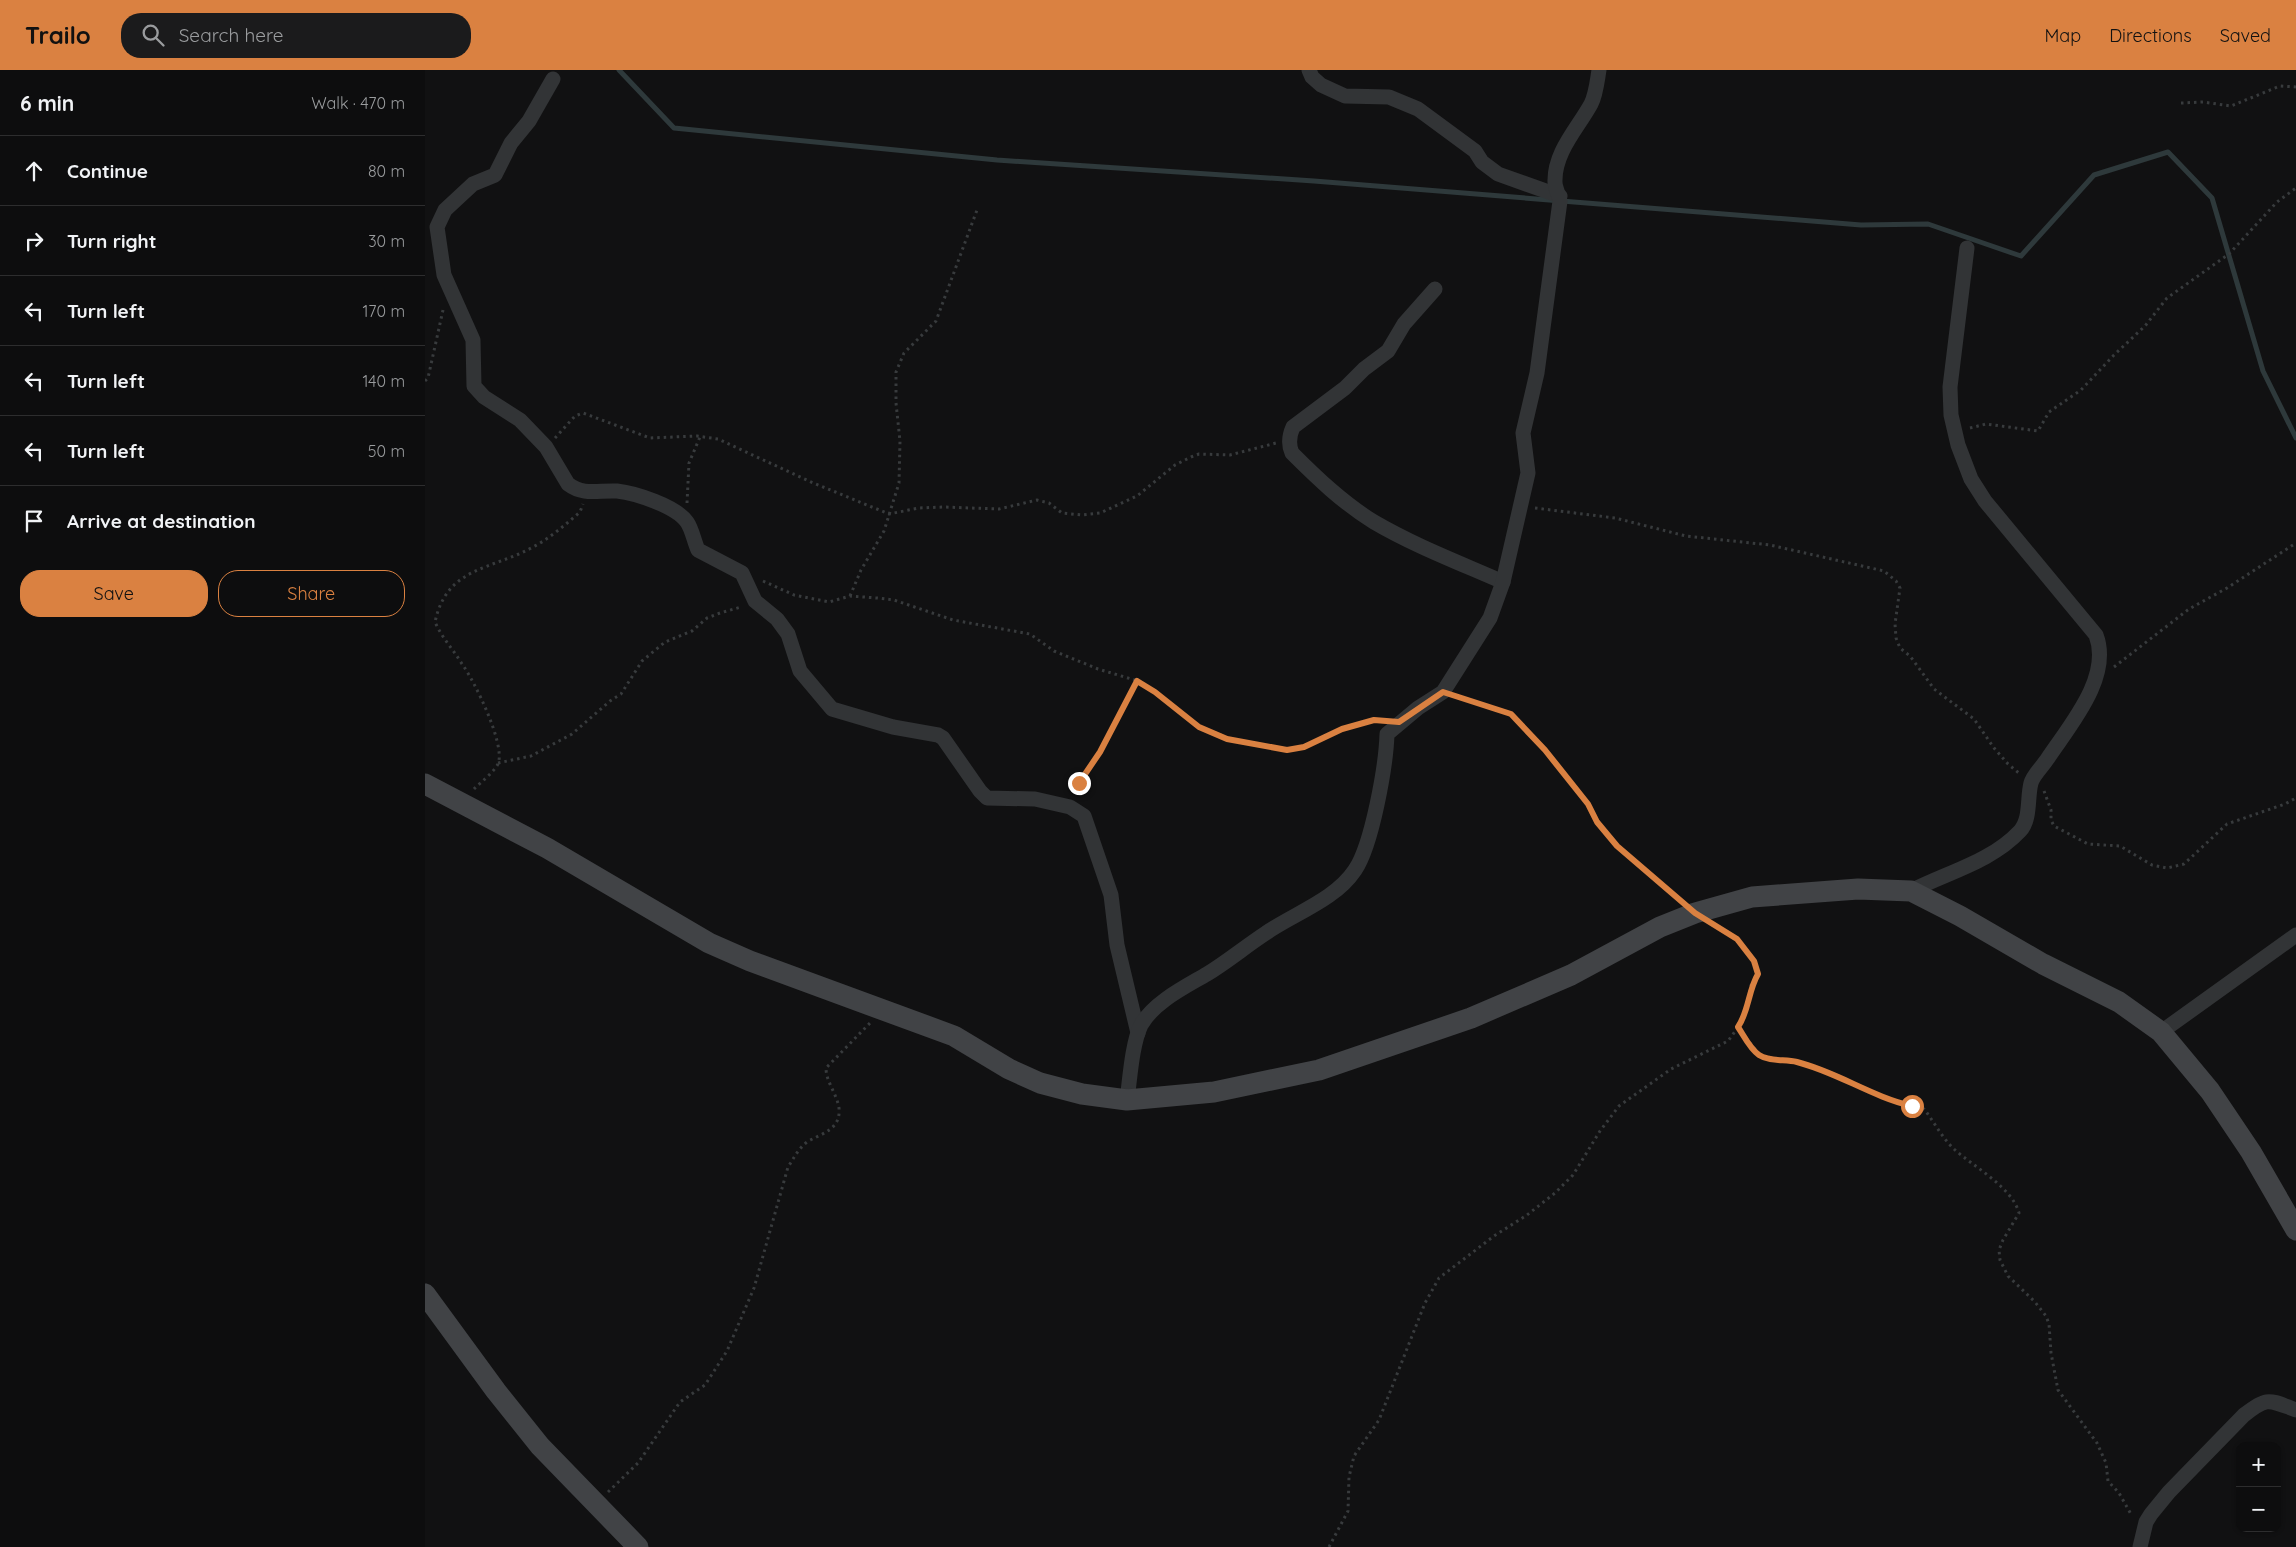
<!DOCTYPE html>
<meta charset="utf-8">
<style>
:root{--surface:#0d0d0e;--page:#1b1b1c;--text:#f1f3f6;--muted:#9a9c9e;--line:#2d2d2e;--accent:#da8141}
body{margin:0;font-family:Quicksand,sans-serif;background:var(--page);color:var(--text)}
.controls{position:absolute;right:15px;bottom:15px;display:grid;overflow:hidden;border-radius:10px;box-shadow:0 1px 4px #0004}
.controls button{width:45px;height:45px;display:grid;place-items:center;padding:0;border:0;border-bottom:1px solid var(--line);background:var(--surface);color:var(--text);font:25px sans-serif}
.stop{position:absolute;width:15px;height:15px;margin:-11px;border:4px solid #da8141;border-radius:50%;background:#fff}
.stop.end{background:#da8141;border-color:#fff;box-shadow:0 1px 5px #0008}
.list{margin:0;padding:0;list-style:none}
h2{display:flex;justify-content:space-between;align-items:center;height:65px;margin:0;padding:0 20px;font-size:21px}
h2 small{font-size:16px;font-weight:400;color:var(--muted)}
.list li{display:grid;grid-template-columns:32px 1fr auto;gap:15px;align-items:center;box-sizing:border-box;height:70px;padding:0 20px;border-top:1px solid var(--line)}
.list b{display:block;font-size:19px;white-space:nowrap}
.list em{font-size:16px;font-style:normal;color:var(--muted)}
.actions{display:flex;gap:10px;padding:15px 20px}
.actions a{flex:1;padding:11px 0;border:1px solid var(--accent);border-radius:20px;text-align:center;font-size:18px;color:var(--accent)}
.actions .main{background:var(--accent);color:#111}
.icon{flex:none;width:28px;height:28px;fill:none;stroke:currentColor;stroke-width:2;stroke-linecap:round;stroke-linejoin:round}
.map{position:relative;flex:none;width:1871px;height:1477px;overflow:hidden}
header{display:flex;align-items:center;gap:30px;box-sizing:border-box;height:70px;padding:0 25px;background:var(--accent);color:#111}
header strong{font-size:24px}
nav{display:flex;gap:28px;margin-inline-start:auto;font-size:18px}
.search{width:350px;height:45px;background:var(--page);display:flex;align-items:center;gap:12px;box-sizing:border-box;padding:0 18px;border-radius:20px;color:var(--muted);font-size:19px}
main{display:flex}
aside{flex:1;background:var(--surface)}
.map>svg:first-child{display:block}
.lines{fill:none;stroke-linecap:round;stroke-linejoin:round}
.stream{stroke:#2e393b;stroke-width:5}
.path{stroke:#383b3d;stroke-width:3;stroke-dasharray:2.5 4;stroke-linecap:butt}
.street{stroke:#323436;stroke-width:15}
.secondary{stroke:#414346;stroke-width:21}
.route{stroke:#da8141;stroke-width:6}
</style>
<header>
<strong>Trailo</strong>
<div class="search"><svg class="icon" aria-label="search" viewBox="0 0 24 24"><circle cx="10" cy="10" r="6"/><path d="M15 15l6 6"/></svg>Search here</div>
<nav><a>Map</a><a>Directions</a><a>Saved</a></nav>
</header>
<main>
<aside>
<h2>6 min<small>Walk · 470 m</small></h2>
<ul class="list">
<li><svg class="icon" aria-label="ahead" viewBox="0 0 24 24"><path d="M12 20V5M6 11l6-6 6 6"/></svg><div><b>Continue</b></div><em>80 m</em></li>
<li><svg class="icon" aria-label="right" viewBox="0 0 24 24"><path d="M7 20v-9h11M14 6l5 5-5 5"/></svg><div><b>Turn right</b></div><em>30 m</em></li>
<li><svg class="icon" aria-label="left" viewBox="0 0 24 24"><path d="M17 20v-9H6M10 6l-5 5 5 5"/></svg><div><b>Turn left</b></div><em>170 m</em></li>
<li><svg class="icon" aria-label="left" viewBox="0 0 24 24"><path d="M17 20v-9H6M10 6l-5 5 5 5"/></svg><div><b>Turn left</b></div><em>140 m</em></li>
<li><svg class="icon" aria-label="left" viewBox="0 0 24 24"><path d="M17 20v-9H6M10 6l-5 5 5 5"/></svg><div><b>Turn left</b></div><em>50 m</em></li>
<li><svg class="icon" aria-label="arrive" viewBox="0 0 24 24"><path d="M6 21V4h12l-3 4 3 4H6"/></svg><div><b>Arrive at destination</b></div></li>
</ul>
<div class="actions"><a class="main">Save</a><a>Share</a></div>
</aside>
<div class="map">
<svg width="1871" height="1477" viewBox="0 0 1871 1477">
<rect width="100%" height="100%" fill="#111112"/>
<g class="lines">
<polyline class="stream" points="194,0 249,58 572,90 889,111 1436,155 1503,154 1596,186 1669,105 1743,82 1787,128 1838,301 1871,368"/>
<g class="path">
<polyline points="1756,33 1778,32 1806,36 1855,16 1871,17"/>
<polyline points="0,311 3,308 18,240"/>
<polyline points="1545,358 1561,354 1613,361 1624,342 1656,320 1689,285 1720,256 1742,228 1804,184 1852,132 1871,118"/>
<polyline points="130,368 150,346 158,343 225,368 272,366 293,369 386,412 464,444 494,438 518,437 574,439 612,430 624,433 637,443 657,445 675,443 712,426 750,395 766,387 774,384 805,385 851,373"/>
<polyline points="262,433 264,393 275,367"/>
<polyline points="1110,438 1190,448 1261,466 1345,475 1459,501 1471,511 1475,518 1470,554 1471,568 1475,578 1485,586 1509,619 1549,649 1569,678 1583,694 1595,704"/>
<polyline points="338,511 369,525 404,532 425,526 452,528 469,530 528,550 605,564 629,581 673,599 713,611 730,622 775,657 814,672 862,680 879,677 917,659 954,650"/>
<polyline points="425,526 436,500 459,461 474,413 475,371 471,333 471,302 479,283 511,251 552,140"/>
<polyline points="1689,597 1764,539 1802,518 1871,473"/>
<polyline points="1031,626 1086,644 1120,680 1163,734 1172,752 1192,776 1256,830"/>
<polyline points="73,693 106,686 147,664 185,631 196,624 217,591 240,572 267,561 282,548 295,543 316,537"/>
<path d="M49,719C56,712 68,703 73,694C81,675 49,610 37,594C28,579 17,568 10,552C22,496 67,500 108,477C125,468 140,455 155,442L158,434"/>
<polyline points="1619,721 1626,740 1626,750 1629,756 1663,774 1695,776 1727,795 1742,798 1759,794 1802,754 1860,734 1871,728"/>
<polyline points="655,726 655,709 675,682 712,611"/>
<path d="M1313,957L1335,986L1370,991L1407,1003L1472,1033L1499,1039C1510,1053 1517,1068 1530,1080C1549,1097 1587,1117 1594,1143L1578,1170L1574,1180L1575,1190L1583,1206L1610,1232L1621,1246L1624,1254L1626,1283L1633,1320L1672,1373L1681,1393L1683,1411L1694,1423L1707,1446"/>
<path d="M183,1422L213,1393L255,1332L280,1315L302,1281L329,1218L363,1097C369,1088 373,1079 382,1072C397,1063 416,1060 414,1038C412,1024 401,1012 401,998L445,953"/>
<path d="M904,1477L923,1441L924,1407L929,1386L954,1350L1000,1233L1014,1208L1069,1166L1102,1145L1130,1123L1148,1105L1175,1061L1194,1036L1246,999L1303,971L1319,949L1326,915L1333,904C1326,881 1311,868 1291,856"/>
</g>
<g class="street">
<polyline points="884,0 887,7 896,15 920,26 964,27 993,39 1050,81 1057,92 1073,104 1135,126"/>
<path d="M128,9L104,51L86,73L70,105L48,114L20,140L12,157L19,205L48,270L49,316L59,327L95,350L121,377L143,414C159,426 173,420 192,421C210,423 251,436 262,452C267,459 269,471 273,480L317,503L330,531L352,549L363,564L375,601L407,639L468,657L513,665L518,668L555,721L562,728L610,729L645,737L659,746L686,825L692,875L713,963"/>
<path d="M1010,219L979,254L963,281L939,299L920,318L868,357C864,366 863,374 867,383C892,408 918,433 949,452C990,476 1035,493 1078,512"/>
<path d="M1486,821C1523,802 1566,792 1595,761C1606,749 1602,728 1606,713C1608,705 1618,696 1623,688C1645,655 1687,607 1671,565L1560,431L1546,409L1533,375L1526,345L1525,317L1542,178"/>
<polyline points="1736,962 1871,865"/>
<path d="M702,1030C705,1008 707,974 716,955C729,932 760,917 782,904C802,892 821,876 841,863C870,843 910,830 930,800C947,775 961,696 962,664L993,638L1018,622L1065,548L1078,512L1103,403L1098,363L1112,303L1135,131C1134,124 1130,118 1130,112C1129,82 1153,58 1166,34C1171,24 1172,12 1174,0"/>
<path d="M1715,1477L1721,1452L1726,1444L1744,1422L1819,1345C1843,1326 1844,1330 1871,1340"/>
</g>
<g class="secondary">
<polyline points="0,714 122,778 284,873 325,891 529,966 584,999 615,1013 657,1024 702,1030 789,1022 894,1000 1046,948 1146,905 1235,857 1270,843 1327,827 1433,819 1486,821 1535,846 1618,894 1694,932 1736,962 1785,1021 1826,1082 1871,1160"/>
<polyline points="0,1224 71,1321 115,1376 213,1477"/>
</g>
</g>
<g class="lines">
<path class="route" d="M654,713L675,682L712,611L730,622L774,657L802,669L862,680L879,677L917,659L949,650L974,652L1018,622L1086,644L1120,680L1163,734L1172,752L1192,776L1270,843L1312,869L1329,891L1333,904C1323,921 1324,941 1313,957C1319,966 1325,979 1334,985C1345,992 1360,989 1372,992C1412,1002 1447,1027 1487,1036"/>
</g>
</svg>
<div class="controls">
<button>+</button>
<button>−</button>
</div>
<div class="stop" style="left:1487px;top:1036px"></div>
<div class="stop end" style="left:654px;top:713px"></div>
</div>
</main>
